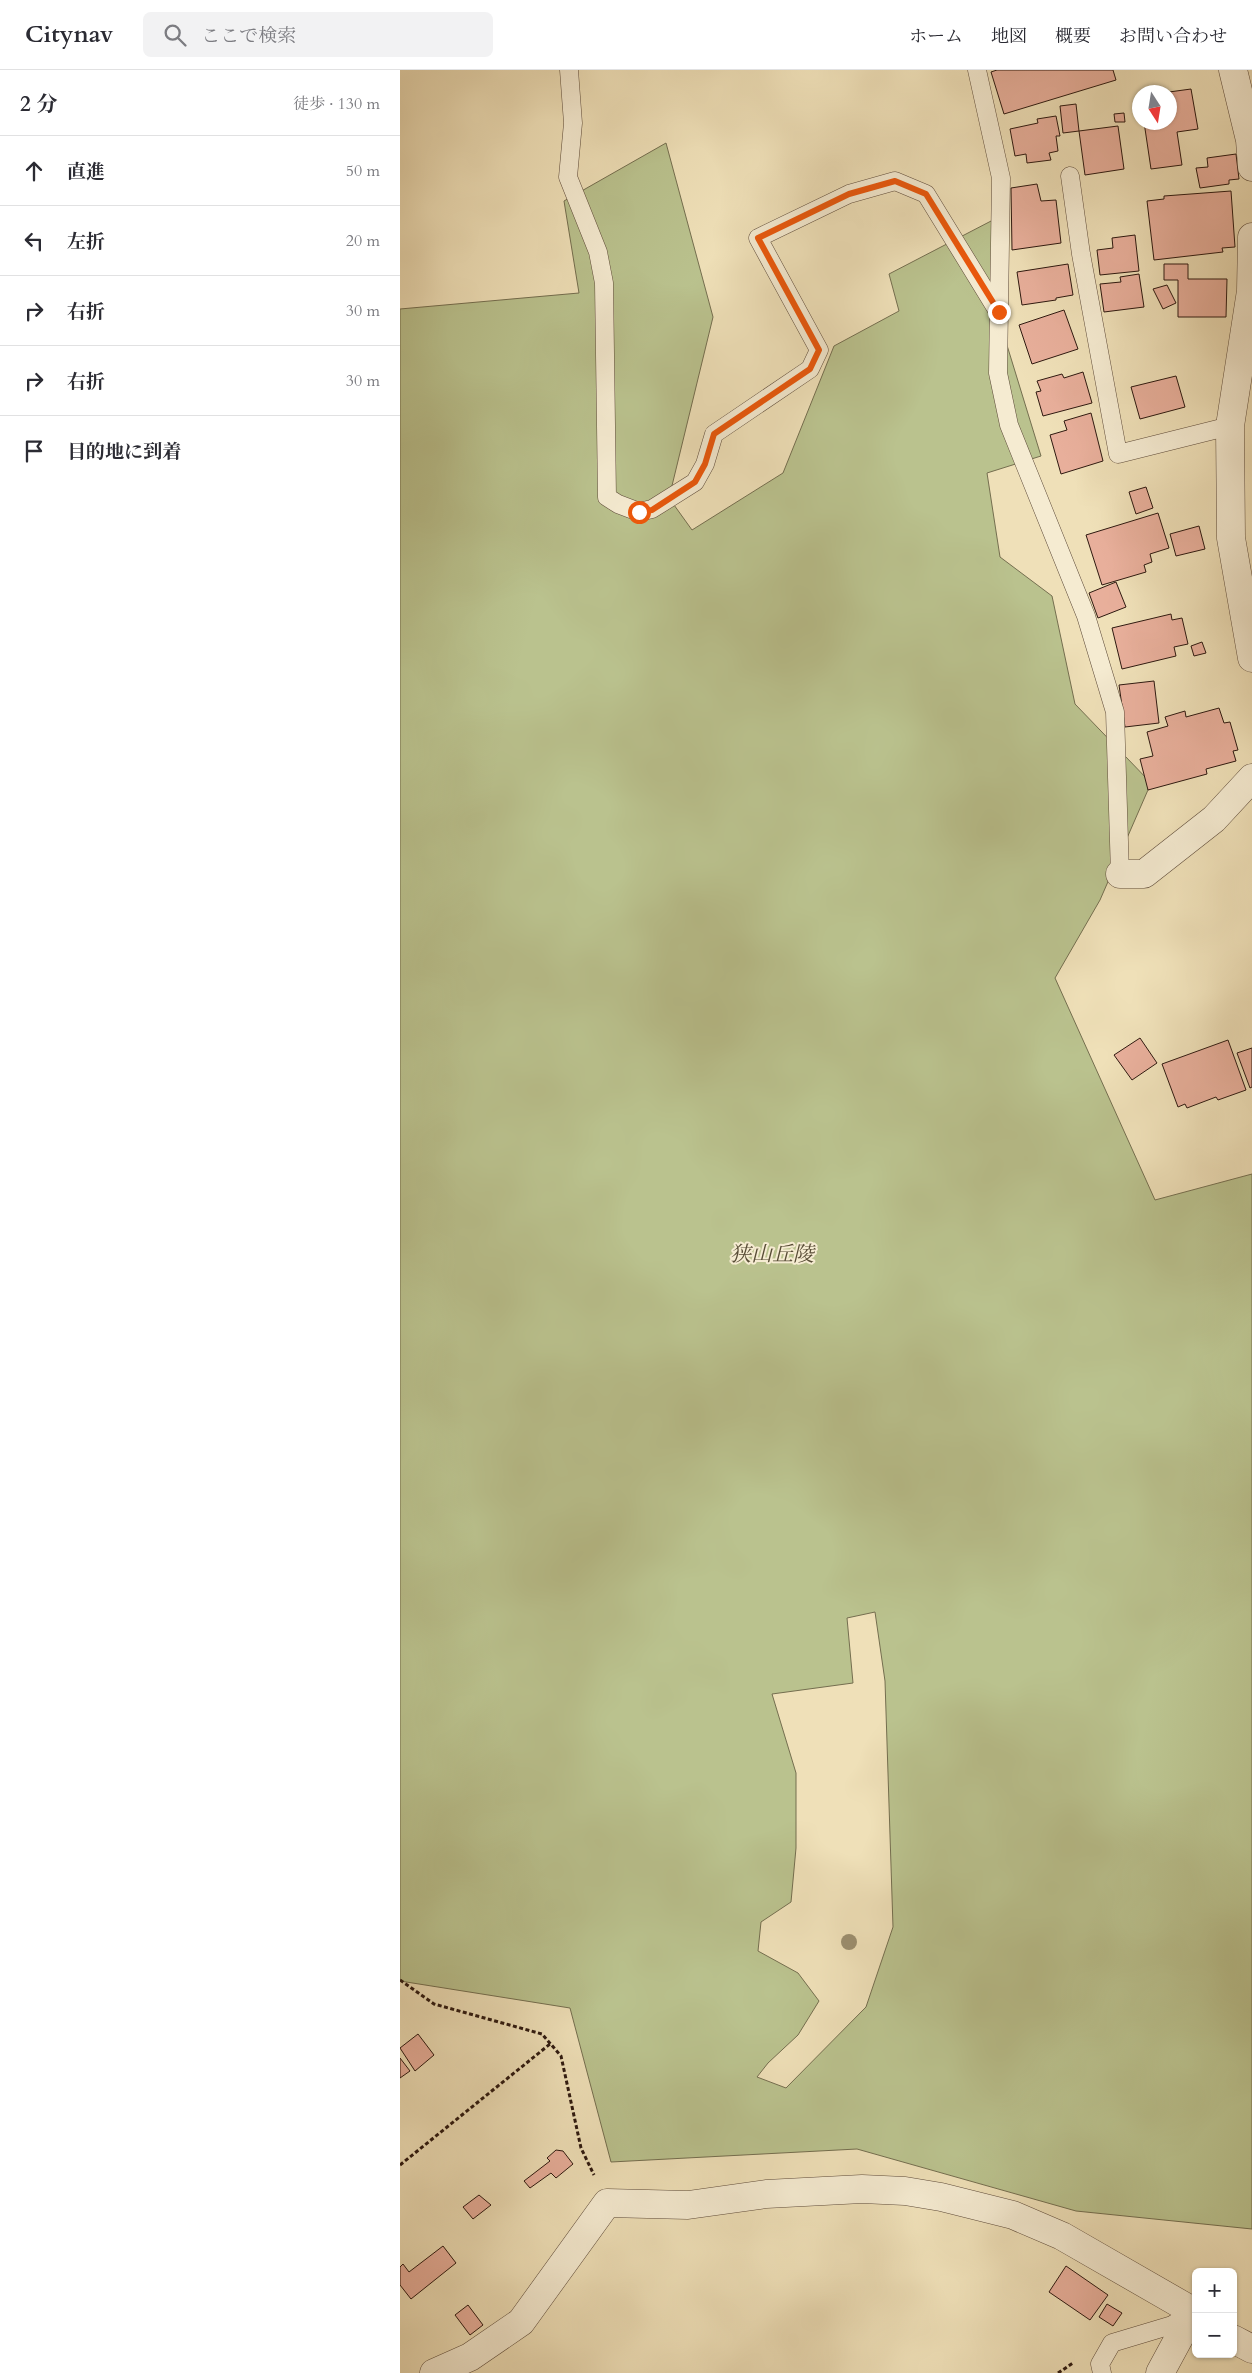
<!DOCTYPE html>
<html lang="ja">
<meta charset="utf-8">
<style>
:root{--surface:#fff;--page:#f2f2f3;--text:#2b2b33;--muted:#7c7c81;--line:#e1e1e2}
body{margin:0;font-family:Cardo,"Noto Serif JP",serif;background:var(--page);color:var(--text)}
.controls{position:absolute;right:15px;bottom:15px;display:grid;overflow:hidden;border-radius:8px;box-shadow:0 1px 4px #0004}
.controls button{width:45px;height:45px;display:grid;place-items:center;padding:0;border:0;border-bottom:1px solid var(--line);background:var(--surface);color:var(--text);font:25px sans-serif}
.compass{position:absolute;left:732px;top:15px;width:45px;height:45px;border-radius:50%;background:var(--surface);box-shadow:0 1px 4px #0004;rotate:168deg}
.stop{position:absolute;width:15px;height:15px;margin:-11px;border:4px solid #ea580c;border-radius:50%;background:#fff}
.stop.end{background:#ea580c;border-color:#fff;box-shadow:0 1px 5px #0008}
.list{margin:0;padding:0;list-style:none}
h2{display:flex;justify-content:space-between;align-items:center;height:65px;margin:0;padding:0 20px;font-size:21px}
h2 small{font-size:16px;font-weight:400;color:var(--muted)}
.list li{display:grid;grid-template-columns:32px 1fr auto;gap:15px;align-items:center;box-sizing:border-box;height:70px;padding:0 20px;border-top:1px solid var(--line)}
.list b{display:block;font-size:19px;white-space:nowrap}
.list em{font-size:16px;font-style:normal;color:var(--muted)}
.icon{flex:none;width:28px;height:28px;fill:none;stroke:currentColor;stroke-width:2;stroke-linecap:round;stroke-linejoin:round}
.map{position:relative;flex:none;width:852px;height:2303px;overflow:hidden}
header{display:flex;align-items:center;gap:30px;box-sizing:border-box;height:70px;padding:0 25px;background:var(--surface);border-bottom:1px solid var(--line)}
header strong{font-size:24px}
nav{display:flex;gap:28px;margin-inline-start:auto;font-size:18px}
.search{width:350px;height:45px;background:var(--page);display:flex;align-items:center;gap:12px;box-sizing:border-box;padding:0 18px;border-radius:8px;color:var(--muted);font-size:19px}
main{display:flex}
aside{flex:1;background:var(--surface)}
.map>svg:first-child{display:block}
.green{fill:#bac28e;stroke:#746e4f;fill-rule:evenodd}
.building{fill:#e8af9b;stroke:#2e1910}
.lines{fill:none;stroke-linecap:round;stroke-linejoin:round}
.lane-casing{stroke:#5e4b3a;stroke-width:19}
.street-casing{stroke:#5e4b3a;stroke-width:29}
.path{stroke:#2e1910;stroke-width:3;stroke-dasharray:4 2.5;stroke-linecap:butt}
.lane{stroke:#f5ebd1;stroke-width:18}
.street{stroke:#f5ebd1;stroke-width:28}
.tree{fill:#9c8f70}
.route{stroke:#ea580c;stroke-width:6}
.labels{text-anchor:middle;stroke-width:4;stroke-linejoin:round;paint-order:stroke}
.park-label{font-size:21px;font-style:italic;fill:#584c36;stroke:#f5ebd1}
</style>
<header>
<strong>Citynav</strong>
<div class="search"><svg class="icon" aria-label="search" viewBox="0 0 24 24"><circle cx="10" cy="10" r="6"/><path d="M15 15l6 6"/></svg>ここで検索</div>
<nav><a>ホーム</a><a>地図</a><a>概要</a><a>お問い合わせ</a></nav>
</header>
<main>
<aside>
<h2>2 分<small>徒歩 · 130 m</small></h2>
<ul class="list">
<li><svg class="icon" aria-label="ahead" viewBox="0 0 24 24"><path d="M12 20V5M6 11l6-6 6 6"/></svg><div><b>直進</b></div><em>50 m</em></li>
<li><svg class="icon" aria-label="left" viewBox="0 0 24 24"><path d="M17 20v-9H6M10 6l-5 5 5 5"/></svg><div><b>左折</b></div><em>20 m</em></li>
<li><svg class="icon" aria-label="right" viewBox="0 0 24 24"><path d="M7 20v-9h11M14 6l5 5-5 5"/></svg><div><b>右折</b></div><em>30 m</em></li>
<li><svg class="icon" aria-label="right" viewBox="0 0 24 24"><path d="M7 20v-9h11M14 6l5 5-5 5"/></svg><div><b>右折</b></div><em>30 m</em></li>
<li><svg class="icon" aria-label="arrive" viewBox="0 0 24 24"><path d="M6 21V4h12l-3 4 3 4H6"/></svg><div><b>目的地に到着</b></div></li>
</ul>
</aside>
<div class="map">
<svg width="852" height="2303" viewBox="0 0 852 2303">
<rect width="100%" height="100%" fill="#efe0b8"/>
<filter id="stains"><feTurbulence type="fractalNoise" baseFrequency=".004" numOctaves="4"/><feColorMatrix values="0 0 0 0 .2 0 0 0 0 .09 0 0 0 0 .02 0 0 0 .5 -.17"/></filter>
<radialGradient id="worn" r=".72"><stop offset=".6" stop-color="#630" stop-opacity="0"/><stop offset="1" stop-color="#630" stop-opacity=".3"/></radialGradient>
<path class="green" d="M266,73L313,247L269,428L292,460L383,403L434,276L499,241L489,204L593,150L606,272L641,386L587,403L600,487L652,526L675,634L751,713L700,830L655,908L755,1130L852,1104V2159L676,2141L457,2079L211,2092L170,1938L0,1911V239L179,223L164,131ZM475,1542L485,1611L493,1857L466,1937L386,2018L357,2007L368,1993L398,1965L419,1931L398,1903L358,1881L361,1852L391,1832L396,1778V1703L372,1624L453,1613L447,1548Z"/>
<g class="building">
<polygon points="597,0 713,0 716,10 604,44 591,2"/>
<polygon points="791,19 798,59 777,62 782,95 751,99 744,52 770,52 769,22"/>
<polygon points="676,34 679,61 663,63 660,36"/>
<polygon points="724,43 725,52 715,52 714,44"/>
<polygon points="656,46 660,66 656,66 658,81 649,83 651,90 627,93 626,84 615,86 610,59 638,53 637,49"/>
<polygon points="718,56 724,99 685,105 679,61"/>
<polygon points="836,84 839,109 829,110 829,114 800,118 796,98 808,97 807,88"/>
<polygon points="637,114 641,131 656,130 661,173 612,180 611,118"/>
<polygon points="831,121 835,177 822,178 823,182 754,190 747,131 764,129 764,126"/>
<polygon points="735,165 739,201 700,205 697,180 713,178 712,168"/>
<polygon points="668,194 673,225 656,228 656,230 622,235 617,202"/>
<polygon points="764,194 788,194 788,209 827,209 826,247 778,247 778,210 764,210"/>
<polygon points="739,204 744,237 704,242 700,214 721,212 720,207"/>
<polygon points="767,215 776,233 763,239 753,219"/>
<polygon points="664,240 678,279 632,294 619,255"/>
<polygon points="683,302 692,333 643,346 636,322 641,321 637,311 662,304 664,308"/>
<polygon points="776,306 785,337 740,349 731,317"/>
<polygon points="691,343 703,391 661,404 650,365 667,360 664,351"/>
<polygon points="746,417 753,438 736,444 729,422"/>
<polygon points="758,443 769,478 750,484 752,492 744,495 746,502 702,515 686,465"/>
<polygon points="799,456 805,479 776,486 770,464"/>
<polygon points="716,512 726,537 698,548 689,523"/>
<polygon points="771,544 772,550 782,548 788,574 774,577 776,586 722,599 712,558"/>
<polygon points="802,572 806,583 794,586 791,576"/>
<polygon points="754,611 759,653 725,657 719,615"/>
<polygon points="819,638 824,653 830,652 838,680 833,681 836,691 806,699 807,704 748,720 740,689 753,686 747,662 768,656 765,647 785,641 786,647"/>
<polygon points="740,968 757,993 732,1010 714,985"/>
<polygon points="828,970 846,1020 818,1030 816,1027 787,1038 785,1034 778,1037 762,994"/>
<polygon points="852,978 852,1017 850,1018 837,983"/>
<polygon points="18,1964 34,1985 15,2001 0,1978"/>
<polygon points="0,1988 10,2001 0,2008"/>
<polygon points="156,2080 163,2081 173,2094 156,2108 151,2103 130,2118 124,2111 150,2091 147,2088"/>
<polygon points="79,2125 91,2135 73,2149 63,2137"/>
<polygon points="43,2176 56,2193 11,2229 0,2215 0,2197 3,2194 9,2202"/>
<polygon points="666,2196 708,2225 690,2250 649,2222"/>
<polygon points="707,2234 722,2243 713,2256 699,2247"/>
<polygon points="68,2235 83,2255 70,2265 55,2245"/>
</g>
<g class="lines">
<g class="lane-casing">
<g id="lane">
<polyline points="169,0 173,53 168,107 198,182 204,213 207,427 218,434 239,442 252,439 295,412 305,394 314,364 410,299 419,280 358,168 449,124 495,111 526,124 599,243"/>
<polyline points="577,0 601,108 598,303 609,355 686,546 715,642 720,804"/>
<polyline points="670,106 681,184 718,384 830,356"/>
<polyline points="702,2303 700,2294 712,2273 772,2255 791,2243"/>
</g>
</g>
<g class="street-casing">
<g id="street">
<polyline points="833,0 850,70 852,97"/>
<polyline points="852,167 851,221 830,356 831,468 852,588"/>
<polyline points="720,804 744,804 814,749 852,708"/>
<polyline points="833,2269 852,2279"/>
<polyline points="34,2303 70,2287 121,2252 207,2133 288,2135 366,2124 462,2119 505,2121 541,2127 613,2145 662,2166 796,2243"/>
<polyline points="760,2303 793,2242"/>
</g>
</g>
<g class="path">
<polyline points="0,1910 34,1934 142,1964 161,1986 181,2078 194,2105"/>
<polyline points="0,2095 150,1974"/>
<polyline points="658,2303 673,2293"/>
</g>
<use href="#lane" class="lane"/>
<use href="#street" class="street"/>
</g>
<circle class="tree" cx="449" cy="1872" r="8"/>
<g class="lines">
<polyline class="route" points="239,442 252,440 295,412 305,394 314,364 410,299 419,280 358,168 449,124 495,111 526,124 599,242"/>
</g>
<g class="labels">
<g class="park-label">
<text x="372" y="1191">狭山丘陵</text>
</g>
</g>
<rect width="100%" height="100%" filter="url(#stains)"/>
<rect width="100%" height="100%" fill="url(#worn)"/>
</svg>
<div class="controls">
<button>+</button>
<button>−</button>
</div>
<svg class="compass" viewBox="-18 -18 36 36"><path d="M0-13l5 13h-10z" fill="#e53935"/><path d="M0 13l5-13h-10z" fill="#7c7c81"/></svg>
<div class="stop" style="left:239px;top:442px"></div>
<div class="stop end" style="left:599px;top:242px"></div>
</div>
</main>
